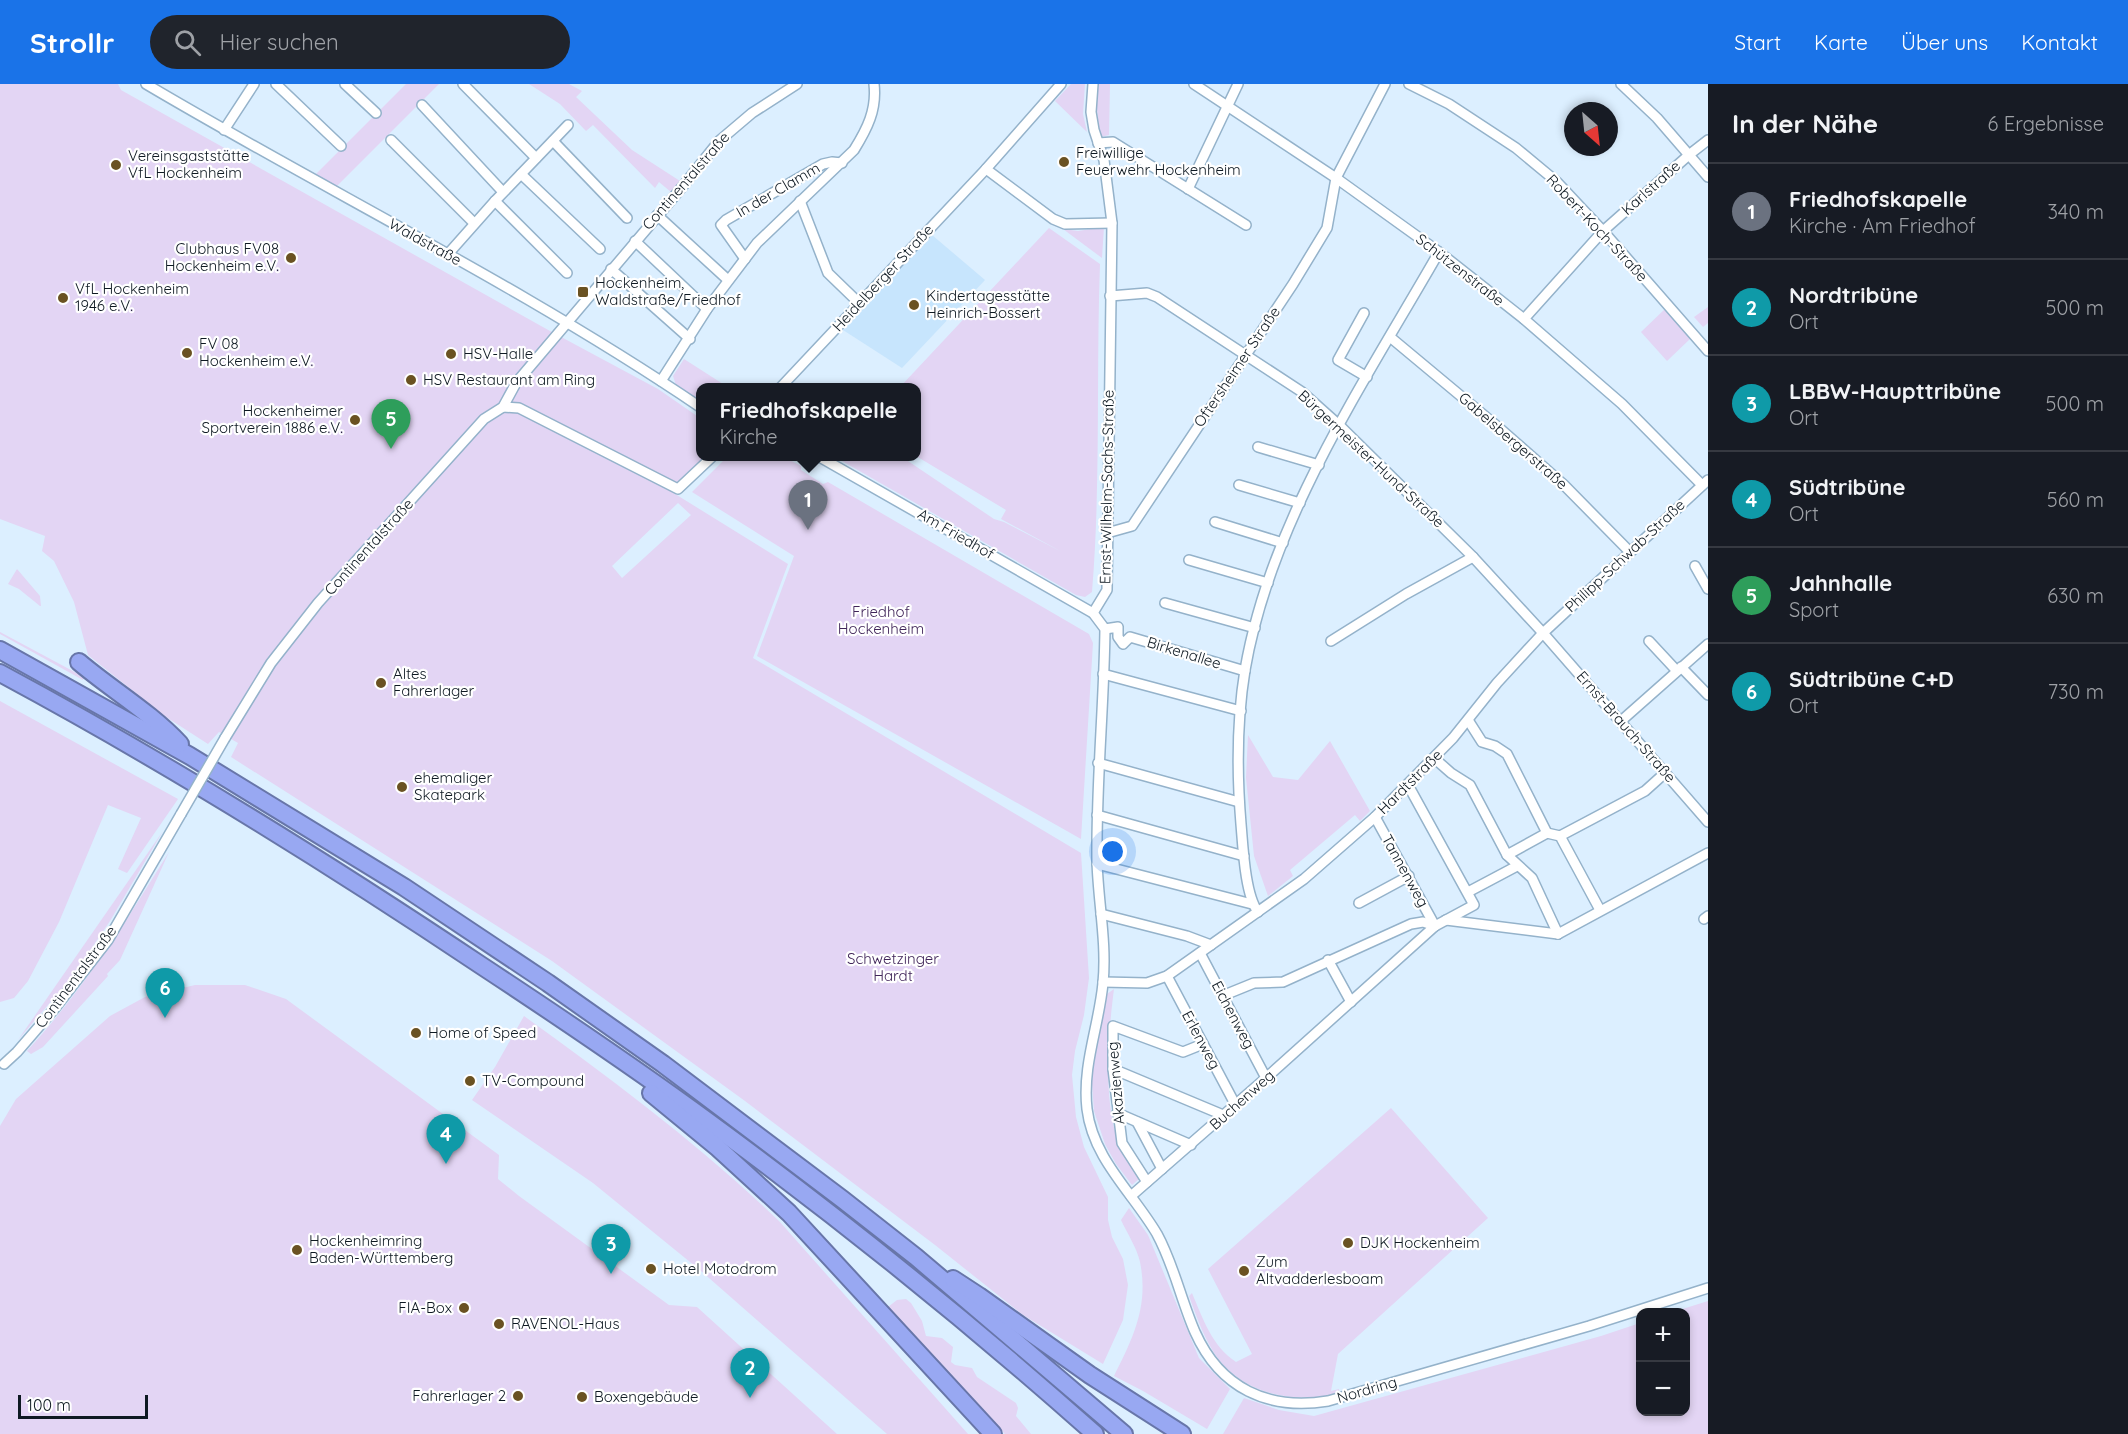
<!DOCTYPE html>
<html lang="de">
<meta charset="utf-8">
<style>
:root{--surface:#171b24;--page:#20242c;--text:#f1f3f6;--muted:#9ea1a6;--line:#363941;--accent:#1a73e8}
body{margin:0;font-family:Quicksand,sans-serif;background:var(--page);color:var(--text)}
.controls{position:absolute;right:18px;bottom:18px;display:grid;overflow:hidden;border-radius:12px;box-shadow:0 3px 9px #0003}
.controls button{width:54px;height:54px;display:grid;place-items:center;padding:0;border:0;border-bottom:2px solid var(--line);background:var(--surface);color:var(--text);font:30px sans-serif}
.compass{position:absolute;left:1564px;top:18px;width:54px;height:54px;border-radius:50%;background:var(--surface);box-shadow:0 3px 9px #0003;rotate:153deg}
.scale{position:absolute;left:18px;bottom:15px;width:130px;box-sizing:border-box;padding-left:6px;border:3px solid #0e1922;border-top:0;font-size:16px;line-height:21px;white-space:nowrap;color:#0e1922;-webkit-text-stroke:4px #fff;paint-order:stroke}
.you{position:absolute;left:1113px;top:768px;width:21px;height:21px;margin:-15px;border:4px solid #fff;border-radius:50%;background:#1a73e8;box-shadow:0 0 0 9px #1a73e833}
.badge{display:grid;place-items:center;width:39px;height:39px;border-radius:50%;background:var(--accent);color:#fff;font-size:20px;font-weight:700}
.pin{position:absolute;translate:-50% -50px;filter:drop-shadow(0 2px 3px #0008)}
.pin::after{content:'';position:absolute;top:32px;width:21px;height:18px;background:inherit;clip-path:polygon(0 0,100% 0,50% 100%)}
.popup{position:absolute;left:696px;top:299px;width:225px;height:78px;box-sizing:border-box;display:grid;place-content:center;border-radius:12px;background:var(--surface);filter:drop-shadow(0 2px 4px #0005);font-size:20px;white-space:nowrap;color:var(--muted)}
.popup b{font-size:22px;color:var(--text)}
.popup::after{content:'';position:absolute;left:50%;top:100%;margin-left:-12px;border:12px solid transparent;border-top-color:var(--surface)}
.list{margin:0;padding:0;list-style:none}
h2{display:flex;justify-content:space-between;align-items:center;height:78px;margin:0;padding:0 24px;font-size:26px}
h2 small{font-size:20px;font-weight:400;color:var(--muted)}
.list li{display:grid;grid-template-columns:39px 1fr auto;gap:18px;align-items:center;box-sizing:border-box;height:96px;padding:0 24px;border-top:2px solid var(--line)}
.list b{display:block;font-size:22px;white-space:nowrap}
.list p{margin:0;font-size:20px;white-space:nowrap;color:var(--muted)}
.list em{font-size:20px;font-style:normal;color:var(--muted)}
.icon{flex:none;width:33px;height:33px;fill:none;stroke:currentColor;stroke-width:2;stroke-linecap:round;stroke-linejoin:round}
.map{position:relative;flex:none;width:1708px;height:1350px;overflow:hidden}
header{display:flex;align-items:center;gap:36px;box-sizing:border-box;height:84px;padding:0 30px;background:var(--accent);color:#fff}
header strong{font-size:28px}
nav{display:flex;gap:33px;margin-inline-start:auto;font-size:21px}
.search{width:420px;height:54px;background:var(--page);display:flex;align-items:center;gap:15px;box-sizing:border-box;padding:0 21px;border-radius:33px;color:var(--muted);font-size:22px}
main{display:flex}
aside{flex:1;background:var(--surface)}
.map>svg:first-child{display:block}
.built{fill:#c7e5fd}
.green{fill:#e3d5f4;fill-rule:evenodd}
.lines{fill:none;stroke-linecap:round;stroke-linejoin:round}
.minor-casing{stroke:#94b2ca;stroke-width:12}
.motorway-casing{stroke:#6876a9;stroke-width:20}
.minor{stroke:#fff;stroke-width:9}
.motorway{stroke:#98a8f2;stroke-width:16}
.minor-bridge-casing{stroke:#94b2ca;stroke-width:12;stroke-linecap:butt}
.minor-bridge{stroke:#fff;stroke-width:9}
.poi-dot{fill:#6a5222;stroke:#fff;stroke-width:2}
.labels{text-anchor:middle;stroke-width:4.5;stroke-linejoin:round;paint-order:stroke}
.poi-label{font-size:15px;fill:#0e1922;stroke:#fff;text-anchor:start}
.street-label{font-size:15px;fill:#0e1922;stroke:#fff}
.park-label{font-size:15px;fill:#402559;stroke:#fff}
</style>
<header>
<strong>Strollr</strong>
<div class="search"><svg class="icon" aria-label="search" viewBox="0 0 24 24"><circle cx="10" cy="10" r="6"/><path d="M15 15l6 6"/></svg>Hier suchen</div>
<nav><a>Start</a><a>Karte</a><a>Über uns</a><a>Kontakt</a></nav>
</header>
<main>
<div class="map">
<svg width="1708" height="1350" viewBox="0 0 1708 1350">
<rect width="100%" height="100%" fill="#dcefff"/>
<polygon class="built" points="932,151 985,196 902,284 843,246"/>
<g class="green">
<path d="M0,0H118L121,6L550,247L658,305L700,334V372L704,373L672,408L788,480L753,574L1081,769L1089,894L1084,931L1075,967L1072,991L1076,1033L1084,1063L1108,1113V1136L1112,1153L1123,1175L1128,1201L1123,1236L1103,1280L1023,1231L935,1161L745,1017L552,877L231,673L238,659L219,648L208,660L163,631L88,571L74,518L54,477L42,467L45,452L0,435ZM678,419L691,431L622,494L612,482Z"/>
<polygon points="406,0 439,0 336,103 315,91"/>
<polygon points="529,0 569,0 582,7 576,13 632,66 680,97 671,108 659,98 655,104 593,41 586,47 560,20"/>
<polygon points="1071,0 1085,0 1083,30 1087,48 1055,17"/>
<polygon points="1099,0 1110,0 1109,51 1100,53 1096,17"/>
<polygon points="1104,143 1102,174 1063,145 1078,147"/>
<path d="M1049,144L1100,180C1096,289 1101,399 1092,508L1085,513L1076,511L835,373H902L994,435L1004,438L1062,468L1001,435L1006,426L916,372V304L900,303Z"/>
<polygon points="1708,223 1708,239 1703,243 1694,233"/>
<polygon points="1666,224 1691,254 1667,277 1641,248"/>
<polygon points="684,275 723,300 730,303 700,304 700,316 676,301 673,292"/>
<polygon points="727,373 784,373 801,382 801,386 823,400 828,398 1089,550 1093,559 1081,755 757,572 794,472 692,408"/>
<polygon points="17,485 40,512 41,522 40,522 19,505 8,500"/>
<polygon points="0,548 84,593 83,596 0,550"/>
<polygon points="0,617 178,715 127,789 118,785 141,734 108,721 59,838 28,897 14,914 0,918"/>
<polygon points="1248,651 1273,693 1298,696 1330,657 1370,727 1360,737 1355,731 1290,786 1293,792 1268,812 1254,772 1246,694"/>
<polygon points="163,747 110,837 72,893 18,956"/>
<path d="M169,768L120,876L107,890L108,892L43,963L31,970L27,967C84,905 125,839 169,768Z"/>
<polygon points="195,901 245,901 286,915 499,1071 498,1095 519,1112 669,1221 697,1223 837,1350 0,1350 0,1042 16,1015 110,932 145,913"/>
<path d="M1114,905C1108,952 1103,1012 1118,1058C1122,1071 1133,1083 1140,1094L1132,1101L1116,1080L1105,1060L1094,1027L1091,986L1107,910Z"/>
<path d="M524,932C613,996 701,1062 780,1138L968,1350H887L701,1187L593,1099L472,1016L495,983Z"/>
<path d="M1391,1024L1488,1134L1338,1270L1331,1307L1339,1305V1310C1296,1319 1248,1312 1219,1276C1205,1257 1197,1234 1189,1212L1192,1209C1203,1235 1212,1262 1236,1278L1252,1270L1208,1185Z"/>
<path d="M1129,1124L1148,1151L1199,1274L1230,1305L1207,1345L1143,1307L1114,1292C1133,1254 1149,1222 1140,1178C1137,1164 1127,1149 1121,1136Z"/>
<polygon points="906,1215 911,1219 922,1237 926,1252 942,1254 953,1263 951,1278 955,1281 972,1284 977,1293 1016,1319 1018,1324 1016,1332 1031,1350 1005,1350 941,1285 888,1223 897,1216"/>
<polygon points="1708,1217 1708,1350 1223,1350 1244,1314 1279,1326 1314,1332 1601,1252 1640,1239 1640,1328 1686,1328 1686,1228 1673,1228"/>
</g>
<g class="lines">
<g class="minor-casing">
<g id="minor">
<path d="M146,0C330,109 523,203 700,323"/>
<polyline points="276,0 341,62"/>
<polyline points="345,0 376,29"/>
<polyline points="463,0 536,74"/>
<polyline points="1093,0 1091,28 1094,46 1104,76 1112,139 1107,506 1093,529"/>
<polyline points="1194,0 1336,94 1439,168 1524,235 1622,320 1702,401"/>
<polyline points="1409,0 1449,20 1516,64 1557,98 1603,147 1708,267"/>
<polyline points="1621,0 1657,34 1708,93"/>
<polyline points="422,21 503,108"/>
<polyline points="224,46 254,0"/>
<polyline points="391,56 474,139"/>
<polyline points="553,57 627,134"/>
<polyline points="1098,59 1113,58 1246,141"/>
<polyline points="986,85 1053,135 1065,140 1112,139"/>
<polyline points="521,90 600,165"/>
<polyline points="1188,105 1238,0"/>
<polyline points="495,117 567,189"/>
<polyline points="800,117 828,189 859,219"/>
<polyline points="657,131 728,196"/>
<polyline points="635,157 707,225"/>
<polyline points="448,170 495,117 568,41"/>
<polyline points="745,175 721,141 726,136 823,80 832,78 842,79"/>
<polyline points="611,185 690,255"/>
<polyline points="1110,212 1147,209 1157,213 1302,308 1339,341 1473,473 1543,549 1708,738"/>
<polyline points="1364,229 1338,276 1367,293"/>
<polyline points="1524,235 1603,147 1690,70 1708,56"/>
<polyline points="1390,253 1498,343 1564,401 1629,467"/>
<path d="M661,297L707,225L757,159L854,66C867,45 877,26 874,0"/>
<polyline points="780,304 986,85 1061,0"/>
<polyline points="503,323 519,324 678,405 713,372"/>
<polyline points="1258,363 1319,381"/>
<path d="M818,372L1093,529L1105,545C1104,623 1096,700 1097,777C1098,817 1107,859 1103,899C1099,942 1082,981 1087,1025C1093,1075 1133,1109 1157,1150C1174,1181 1181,1216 1195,1248C1220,1304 1268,1327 1328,1317L1589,1242L1708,1204"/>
<polyline points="1239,401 1300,419"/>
<polyline points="1215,438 1283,459"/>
<polyline points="1107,449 1132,442 1293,200 1327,144 1336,94 1385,0"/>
<polyline points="1189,476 1268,499"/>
<polyline points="1695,482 1708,505"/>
<polyline points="1165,519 1255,544"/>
<polyline points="1105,545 1118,543 1118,553 1123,560 1130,553 1245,587"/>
<polyline points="1331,557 1406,510 1473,473"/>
<polyline points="1649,557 1676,586"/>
<polyline points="1681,583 1708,611"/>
<polyline points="1103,590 1241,627"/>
<polyline points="1468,636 1482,658 1495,662 1507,670 1547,749 1560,752 1600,826"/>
<polyline points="1621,637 1708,560"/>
<polyline points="225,654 271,579 318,519 484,335 503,323 516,299 683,102 719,57 752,29 797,0"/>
<polyline points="1434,674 1451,689 1470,701 1507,771 1532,794 1558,850"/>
<polyline points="1098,679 1239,718"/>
<polyline points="1097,731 1244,772"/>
<polyline points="1375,733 1435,842"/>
<polyline points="1560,752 1645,707 1665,689"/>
<polyline points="1507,771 1547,749"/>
<polyline points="1097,780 1252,820"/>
<polyline points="1468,808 1517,782"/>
<polyline points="1359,819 1409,792"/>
<path d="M1258,828C1245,811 1243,763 1241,740C1237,692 1237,635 1245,586C1271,435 1364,299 1439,168"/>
<polyline points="1101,830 1187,852 1211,861"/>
<polyline points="1704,835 1708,832"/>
<polyline points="1446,836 1558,850"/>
<polyline points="1558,850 1708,769"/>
<polyline points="1200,869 1266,994"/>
<polyline points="1328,876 1351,918"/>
<polyline points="1167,892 1235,1020"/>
<polyline points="1103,898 1147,899 1167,892 1304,795 1375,733 1453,654 1497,599 1543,549 1708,396"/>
<polyline points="1222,912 1254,899 1283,898 1411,840 1423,838 1435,842"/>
<polyline points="4,980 17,968 55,924 108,856 181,730"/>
<polyline points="1113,985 1223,1031"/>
<polyline points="1117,1029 1191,1061"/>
<polyline points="1137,1038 1162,1085"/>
<polyline points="1147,1098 1122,1059 1113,985 1113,942 1183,968 1203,960"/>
<polyline points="1131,1112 1266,994 1435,842 1474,821 1408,701"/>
</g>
</g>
<g class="motorway-casing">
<g id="motorway">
<polyline points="0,566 190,672 404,803 548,899 663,980 842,1115 916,1173 1124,1350"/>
<path d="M79,578C112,606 150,628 180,660"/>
<path d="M0,589C166,678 325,777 482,882C564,936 646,991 725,1050C852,1144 977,1245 1095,1350"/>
<polyline points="651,1009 718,1064 789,1129 993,1350"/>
<polyline points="953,1195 979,1212 1090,1291 1182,1350"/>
</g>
</g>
<use href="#minor" class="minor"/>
<use href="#motorway" class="motorway"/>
<g class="minor-bridge-casing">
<polyline id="minor-bridge" points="181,730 225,654"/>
</g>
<use href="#minor-bridge" class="minor-bridge"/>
</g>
<g class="poi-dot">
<circle cx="1064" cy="78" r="6"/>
<circle cx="116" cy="81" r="6"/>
<circle cx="291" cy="174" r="6"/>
<rect x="577" y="202" width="12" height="12" rx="3"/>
<circle cx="63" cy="214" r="6"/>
<circle cx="914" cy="221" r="6"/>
<circle cx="187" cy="269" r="6"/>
<circle cx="451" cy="270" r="6"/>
<circle cx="411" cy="296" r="6"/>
<circle cx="355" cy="336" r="6"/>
<circle cx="381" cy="599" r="6"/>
<circle cx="402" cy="703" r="6"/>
<circle cx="416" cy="949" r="6"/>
<circle cx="470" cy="997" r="6"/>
<circle cx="1348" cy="1159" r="6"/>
<circle cx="297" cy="1166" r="6"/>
<circle cx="651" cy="1185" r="6"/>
<circle cx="1244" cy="1187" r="6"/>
<circle cx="464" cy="1224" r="6"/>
<circle cx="499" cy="1240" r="6"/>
<circle cx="518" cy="1312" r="6"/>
<circle cx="582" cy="1313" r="6"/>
</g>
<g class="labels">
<g class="poi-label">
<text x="1076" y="74">Freiwillige<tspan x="1076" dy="17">Feuerwehr Hockenheim</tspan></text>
<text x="128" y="77">Vereinsgaststätte<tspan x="128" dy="17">VfL Hockenheim</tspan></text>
<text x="279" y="170" text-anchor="end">Clubhaus FV08<tspan x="279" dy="17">Hockenheim e.V.</tspan></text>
<text x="595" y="204">Hockenheim,<tspan x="595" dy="17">Waldstraße/Friedhof</tspan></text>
<text x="75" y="210">VfL Hockenheim<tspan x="75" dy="17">1946 e.V.</tspan></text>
<text x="926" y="217">Kindertagesstätte<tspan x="926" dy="17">Heinrich-Bossert</tspan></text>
<text x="199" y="265">FV 08<tspan x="199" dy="17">Hockenheim e.V.</tspan></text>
<text x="463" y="275">HSV-Halle</text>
<text x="423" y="301">HSV Restaurant am Ring</text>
<text x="343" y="332" text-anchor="end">Hockenheimer<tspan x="343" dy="17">Sportverein 1886 e.V.</tspan></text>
<text x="393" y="595">Altes<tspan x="393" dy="17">Fahrerlager</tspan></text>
<text x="414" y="699">ehemaliger<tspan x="414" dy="17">Skatepark</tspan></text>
<text x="428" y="954">Home of Speed</text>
<text x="482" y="1002">TV-Compound</text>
<text x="309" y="1162">Hockenheimring<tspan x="309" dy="17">Baden-Württemberg</tspan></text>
<text x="1360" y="1164">DJK Hockenheim</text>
<text x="1256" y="1183">Zum<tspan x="1256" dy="17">Altvadderlesboam</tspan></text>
<text x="663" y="1190">Hotel Motodrom</text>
<text x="452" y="1229" text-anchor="end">FIA-Box</text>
<text x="511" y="1245">RAVENOL-Haus</text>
<text x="506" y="1317" text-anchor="end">Fahrerlager 2</text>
<text x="594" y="1318">Boxengebäude</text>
</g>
<g class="street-label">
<text transform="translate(686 97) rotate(-49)" y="5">Continentalstraße</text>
<text transform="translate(1651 104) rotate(-42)" y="5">Karlstraße</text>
<text transform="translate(778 106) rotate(-30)" y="5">In der Clamm</text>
<text transform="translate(1597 144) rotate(47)" y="5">Robert-Koch-Straße</text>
<text transform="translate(425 158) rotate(29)" y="5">Waldstraße</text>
<text transform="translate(1460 186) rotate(38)" y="5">Schützenstraße</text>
<text transform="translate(883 194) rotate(-47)" y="5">Heidelberger Straße</text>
<text transform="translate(1237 283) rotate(-56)" y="5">Oftersheimer Straße</text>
<text transform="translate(1513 357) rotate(41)" y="5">Gabelsbergerstraße</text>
<text transform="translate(1371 375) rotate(43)" y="5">Bürgermeister-Hund-Straße</text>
<text transform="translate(1107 403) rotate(-89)" y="5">Ernst-Wilhelm-Sachs-Straße</text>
<text transform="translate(956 450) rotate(30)" y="5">Am Friedhof</text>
<text transform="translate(369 463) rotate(-48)" y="5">Continentalstraße</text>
<text transform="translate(1625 472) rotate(-43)" y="5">Philipp-Schwab-Straße</text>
<text transform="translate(1184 569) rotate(17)" y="5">Birkenallee</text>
<text transform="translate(1626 643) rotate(49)" y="5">Ernst-Brauch-Straße</text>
<text transform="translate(1410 698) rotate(-45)" y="5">Hardtstraße</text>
<text transform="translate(1405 787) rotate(61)" y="5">Tannenweg</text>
<text transform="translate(76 893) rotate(-53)" y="5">Continentalstraße</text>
<text transform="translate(1233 931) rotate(62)" y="5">Eichenweg</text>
<text transform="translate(1201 956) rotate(62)" y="5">Erlenweg</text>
<text transform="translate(1116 999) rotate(-95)" y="5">Akazienweg</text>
<text transform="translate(1242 1016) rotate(-42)" y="5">Buchenweg</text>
<text transform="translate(1367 1306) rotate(-16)" y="5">Nordring</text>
</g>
<g class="park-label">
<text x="881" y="533">Friedhof<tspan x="881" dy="17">Hockenheim</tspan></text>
<text x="893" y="880">Schwetzinger<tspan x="893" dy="17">Hardt</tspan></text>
</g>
</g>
</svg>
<div class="controls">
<button>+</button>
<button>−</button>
</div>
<svg class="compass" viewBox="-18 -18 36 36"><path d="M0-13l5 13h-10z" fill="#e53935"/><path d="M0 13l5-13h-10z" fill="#9ea1a6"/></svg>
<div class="scale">100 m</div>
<div class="you"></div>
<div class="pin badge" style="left:808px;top:446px;background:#6b7280">1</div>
<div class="popup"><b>Friedhofskapelle</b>Kirche</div>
<div class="pin badge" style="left:750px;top:1314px;background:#0f9aa8">2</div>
<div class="pin badge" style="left:611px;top:1190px;background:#0f9aa8">3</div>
<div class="pin badge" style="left:446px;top:1080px;background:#0f9aa8">4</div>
<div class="pin badge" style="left:391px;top:365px;background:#2e9e5b">5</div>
<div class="pin badge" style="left:165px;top:934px;background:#0f9aa8">6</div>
</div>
<aside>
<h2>In der Nähe<small>6 Ergebnisse</small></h2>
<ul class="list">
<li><span class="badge" style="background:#6b7280">1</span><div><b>Friedhofskapelle</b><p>Kirche · Am Friedhof</p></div><em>340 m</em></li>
<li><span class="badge" style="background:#0f9aa8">2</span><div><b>Nordtribüne</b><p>Ort</p></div><em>500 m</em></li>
<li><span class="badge" style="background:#0f9aa8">3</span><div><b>LBBW-Haupttribüne</b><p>Ort</p></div><em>500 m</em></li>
<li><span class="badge" style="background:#0f9aa8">4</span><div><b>Südtribüne</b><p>Ort</p></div><em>560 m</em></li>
<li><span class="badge" style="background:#2e9e5b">5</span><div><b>Jahnhalle</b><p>Sport</p></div><em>630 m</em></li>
<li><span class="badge" style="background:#0f9aa8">6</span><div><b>Südtribüne C+D</b><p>Ort</p></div><em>730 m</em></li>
</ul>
</aside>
</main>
